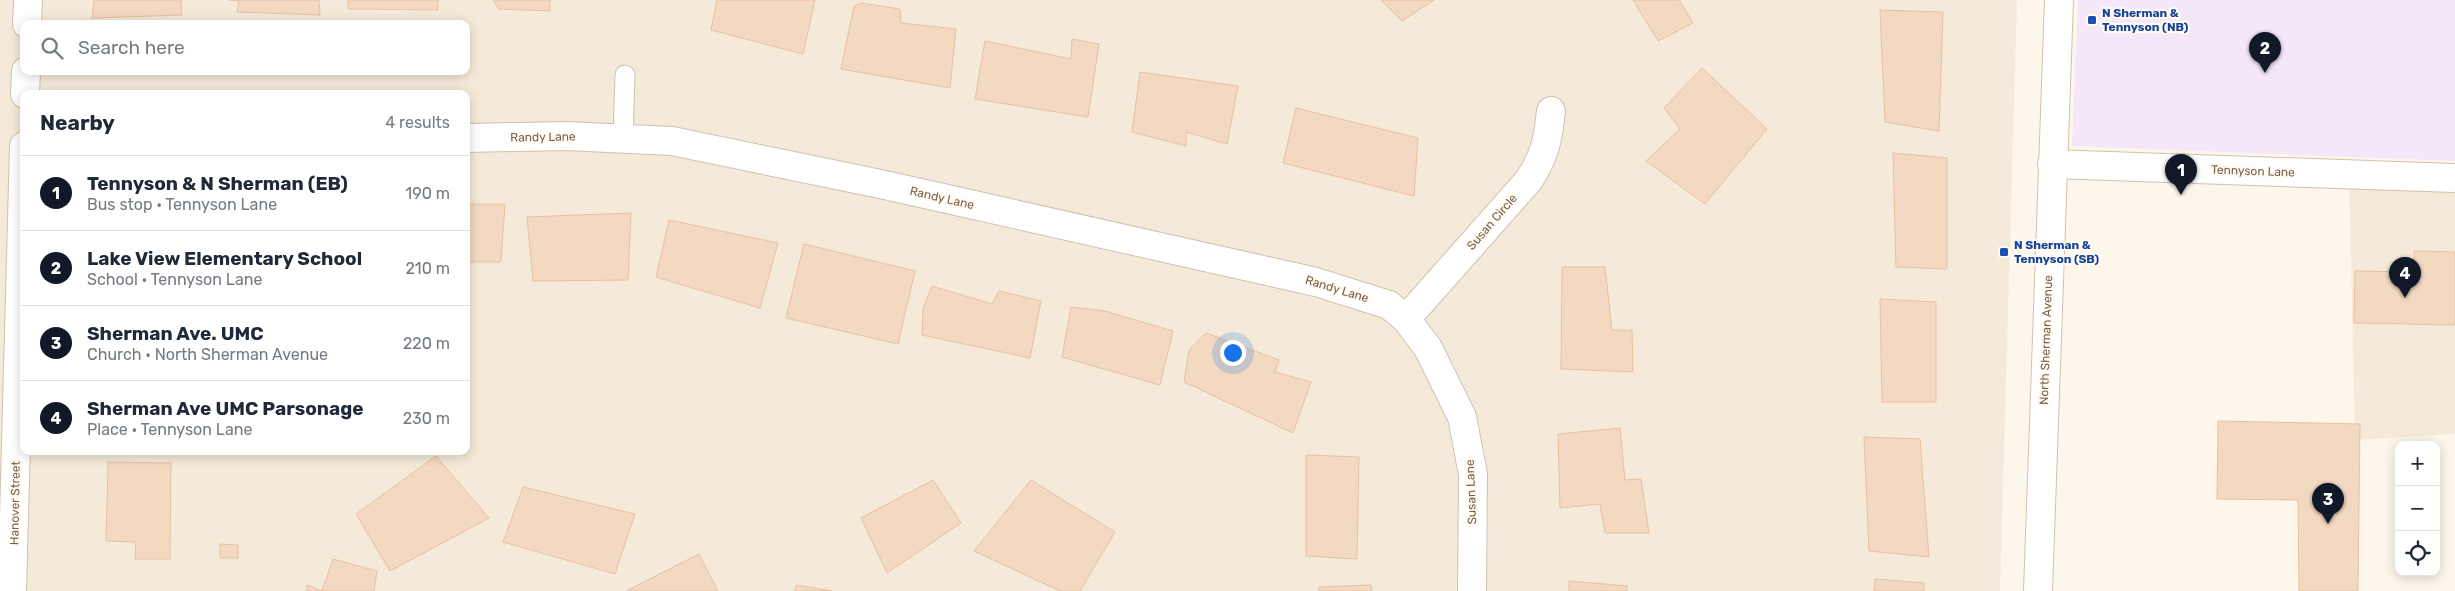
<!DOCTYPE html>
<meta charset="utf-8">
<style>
:root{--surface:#fff;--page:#f6f6f7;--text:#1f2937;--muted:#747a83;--line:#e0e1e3;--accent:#111827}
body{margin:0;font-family:Rubik,sans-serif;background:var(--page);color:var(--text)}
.controls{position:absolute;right:15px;bottom:15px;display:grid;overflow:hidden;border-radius:10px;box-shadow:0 2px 12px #0003}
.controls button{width:45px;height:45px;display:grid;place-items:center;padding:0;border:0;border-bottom:1px solid var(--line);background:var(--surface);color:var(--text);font:25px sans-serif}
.you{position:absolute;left:1232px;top:352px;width:18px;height:18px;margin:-12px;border:4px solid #fff;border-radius:50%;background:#1a73e8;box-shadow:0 0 0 8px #1a73e833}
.badge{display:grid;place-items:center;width:32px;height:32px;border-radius:50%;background:var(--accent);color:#fff;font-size:16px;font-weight:700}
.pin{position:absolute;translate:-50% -41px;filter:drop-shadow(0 1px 2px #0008)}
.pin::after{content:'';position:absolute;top:26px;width:18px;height:15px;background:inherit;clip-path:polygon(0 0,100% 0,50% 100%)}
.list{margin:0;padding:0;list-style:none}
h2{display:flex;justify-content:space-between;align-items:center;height:65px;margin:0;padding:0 20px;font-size:21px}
h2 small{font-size:16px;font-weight:400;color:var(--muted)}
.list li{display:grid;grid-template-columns:32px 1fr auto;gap:15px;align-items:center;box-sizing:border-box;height:75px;padding:0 20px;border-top:1px solid var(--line)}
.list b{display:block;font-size:19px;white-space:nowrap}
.list p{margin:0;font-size:16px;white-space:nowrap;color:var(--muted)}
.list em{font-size:16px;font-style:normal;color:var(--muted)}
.icon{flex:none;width:28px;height:28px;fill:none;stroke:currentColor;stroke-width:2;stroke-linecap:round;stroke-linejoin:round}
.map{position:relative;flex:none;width:2455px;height:591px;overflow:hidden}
.search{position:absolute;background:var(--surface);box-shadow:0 2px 12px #0003;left:20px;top:20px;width:450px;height:55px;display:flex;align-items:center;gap:12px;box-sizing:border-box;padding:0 18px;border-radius:10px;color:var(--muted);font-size:19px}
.panel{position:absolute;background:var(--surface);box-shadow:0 2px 12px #0003;left:20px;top:90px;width:450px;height:365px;border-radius:10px}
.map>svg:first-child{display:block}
.residential{fill:#f5ead9;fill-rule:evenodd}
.education{fill:#f4e7fa}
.building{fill:#f3d9c2;stroke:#e7c0a2}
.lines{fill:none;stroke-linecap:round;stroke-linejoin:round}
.lane-casing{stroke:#d1c0af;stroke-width:21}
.street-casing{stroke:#d1c0af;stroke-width:30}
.secondary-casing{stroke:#d4c1ad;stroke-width:30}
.lane{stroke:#fff;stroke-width:19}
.street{stroke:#fff;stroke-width:28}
.secondary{stroke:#fff;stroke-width:28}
.transit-dot{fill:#1a4fb4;stroke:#fffbf2;stroke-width:2}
.labels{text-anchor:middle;stroke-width:4.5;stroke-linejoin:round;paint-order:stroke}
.transit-label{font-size:12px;font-weight:bold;fill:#164399;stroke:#fffbf2;text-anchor:start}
.street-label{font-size:12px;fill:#7a5f4c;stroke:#fffbf2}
</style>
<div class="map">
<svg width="2455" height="591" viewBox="0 0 2455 591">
<rect width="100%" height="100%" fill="#fdf7eb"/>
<g class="residential">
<path d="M0,0H2017L2000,591H0ZM24,24H466V71H24ZM24,94H466V451H24Z"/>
<polygon points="2349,175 2455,178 2455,434 2355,440"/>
</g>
<polygon class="education" points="2078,0 2455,0 2455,161 2072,146"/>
<g class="building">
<polygon points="94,0 181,0 182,15 92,18"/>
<polygon points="229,0 319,0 320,15 237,12 239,1"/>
<polygon points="348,0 438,0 438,10 348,9"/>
<polygon points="493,0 550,0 550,11 499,9"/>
<polygon points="717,0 815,0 803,54 711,30"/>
<polygon points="1381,0 1434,0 1402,21"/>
<polygon points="1633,0 1679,0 1693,23 1658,41"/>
<polygon points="861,3 900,9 901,23 956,29 950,88 841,69 854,6"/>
<polygon points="1880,10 1943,12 1939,131 1885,122"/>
<polygon points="1072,39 1099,44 1088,117 975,99 985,41 1071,59"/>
<polygon points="1702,68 1767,129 1705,204 1646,161 1680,129 1664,108"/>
<polygon points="1140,72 1238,86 1227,144 1186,132 1186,146 1132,132"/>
<polygon points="1296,108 1418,138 1414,196 1283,163"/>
<polygon points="1893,153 1947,158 1947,269 1896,267"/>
<polygon points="466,204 505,204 501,262 466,262"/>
<polygon points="631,213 628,280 533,281 527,217"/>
<polygon points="669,220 778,243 760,308 656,277"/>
<polygon points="804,244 915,271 898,344 786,318"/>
<polygon points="2414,251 2455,252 2455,325 2354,323 2355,271 2414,272"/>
<polygon points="1562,267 1605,267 1612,330 1632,330 1633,372 1561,369"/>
<polygon points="932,286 992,304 999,291 1041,301 1030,358 922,335 923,308"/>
<polygon points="1880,299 1936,302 1936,402 1882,402"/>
<polygon points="1071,307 1105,311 1173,331 1160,385 1062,357"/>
<polygon points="1206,333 1279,360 1275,372 1311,382 1293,433 1184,382 1189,350"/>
<polygon points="2218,421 2360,424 2358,591 2299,591 2298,500 2217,499"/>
<polygon points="1620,428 1625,480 1641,479 1649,533 1605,533 1600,504 1560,508 1558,434"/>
<polygon points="1864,437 1920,439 1929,557 1869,551"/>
<polygon points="1306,455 1359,457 1357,559 1306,556"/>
<polygon points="436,456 489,518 390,571 356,514"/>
<polygon points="108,462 171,463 170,559 135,559 136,542 106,541"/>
<polygon points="933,480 961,523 887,573 861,518"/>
<polygon points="1031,480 1115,532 1080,591 1060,591 974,551"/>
<polygon points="523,487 635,514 615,574 503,542"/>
<polygon points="220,544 238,545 238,558 220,558"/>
<polygon points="699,554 718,591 626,591"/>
<polygon points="333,559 377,571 374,591 307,591 307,585 322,591"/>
<polygon points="1875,579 1924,583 1924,591 1874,591"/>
<polygon points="1569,581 1627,586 1627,591 1569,591"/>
<polygon points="796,585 832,591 795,591"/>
<polygon points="1371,585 1372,591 1319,591 1319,587"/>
</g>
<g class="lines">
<g class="lane-casing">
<polyline id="lane" points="623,139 625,75"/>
</g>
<g class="street-casing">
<g id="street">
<polyline points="27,24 28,0"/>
<polyline points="25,94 26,71"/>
<polyline points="466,138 566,136 672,141 885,185 1316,282 1389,305 1406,319 1428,348 1462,417 1473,474 1472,591"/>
<polyline points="2052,164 2455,178"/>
<path d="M1406,319L1529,180C1545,155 1548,140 1551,111"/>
<polyline points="12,591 24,146"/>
</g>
</g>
<g class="secondary-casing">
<polyline id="secondary" points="2038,591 2059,0"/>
</g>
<use href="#lane" class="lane"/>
<use href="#street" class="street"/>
<use href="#secondary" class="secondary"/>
</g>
<g class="transit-dot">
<rect x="2087" y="15" width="10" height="10" rx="2.5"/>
<rect x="1999" y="247" width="10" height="10" rx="2.5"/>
</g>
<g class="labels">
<g class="transit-label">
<text x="2102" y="17">N Sherman &amp;<tspan x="2102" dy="14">Tennyson (NB)</tspan></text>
<text x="2014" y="249">N Sherman &amp;<tspan x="2014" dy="14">Tennyson (SB)</tspan></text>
</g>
<g class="street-label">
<text transform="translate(543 137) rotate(-1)" y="4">Randy Lane</text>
<text transform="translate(2253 171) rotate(2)" y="4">Tennyson Lane</text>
<text transform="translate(942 198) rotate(13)" y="4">Randy Lane</text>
<text transform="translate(1492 222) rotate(-49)" y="4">Susan Circle</text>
<text transform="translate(1337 289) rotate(17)" y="4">Randy Lane</text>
<text transform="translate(2046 340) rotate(-88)" y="4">North Sherman Avenue</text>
<text transform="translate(1471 492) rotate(-92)" y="4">Susan Lane</text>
<text transform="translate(15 503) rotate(-89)" y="4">Hanover Street</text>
</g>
</g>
</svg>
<div class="controls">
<button>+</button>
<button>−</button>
<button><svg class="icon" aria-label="locate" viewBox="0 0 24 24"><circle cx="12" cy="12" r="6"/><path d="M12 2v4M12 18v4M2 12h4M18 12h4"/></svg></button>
</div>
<div class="you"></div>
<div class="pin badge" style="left:2181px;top:195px">1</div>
<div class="pin badge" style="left:2265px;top:73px">2</div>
<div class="pin badge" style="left:2328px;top:524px">3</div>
<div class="pin badge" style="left:2405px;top:298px">4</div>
<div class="search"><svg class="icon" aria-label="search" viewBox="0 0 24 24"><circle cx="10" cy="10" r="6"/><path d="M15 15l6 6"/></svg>Search here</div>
<section class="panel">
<h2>Nearby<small>4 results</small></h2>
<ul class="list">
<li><span class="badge">1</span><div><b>Tennyson &amp; N Sherman (EB)</b><p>Bus stop · Tennyson Lane</p></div><em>190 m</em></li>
<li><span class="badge">2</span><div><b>Lake View Elementary School</b><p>School · Tennyson Lane</p></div><em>210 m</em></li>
<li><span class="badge">3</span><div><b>Sherman Ave. UMC</b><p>Church · North Sherman Avenue</p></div><em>220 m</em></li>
<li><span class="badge">4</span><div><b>Sherman Ave UMC Parsonage</b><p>Place · Tennyson Lane</p></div><em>230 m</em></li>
</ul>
</section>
</div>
